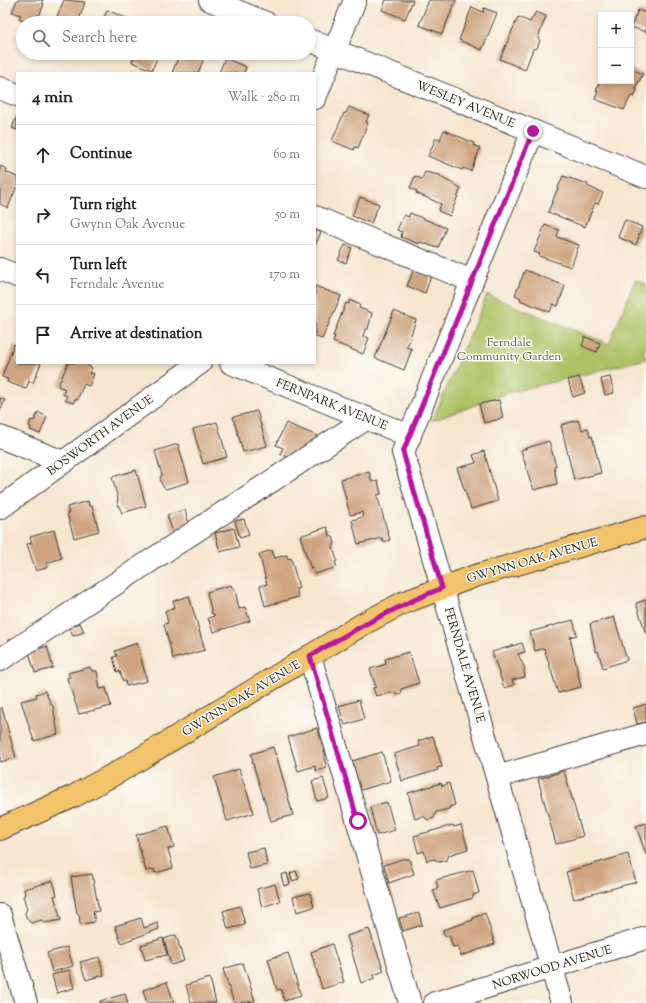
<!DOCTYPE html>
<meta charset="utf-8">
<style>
:root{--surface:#fff;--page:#f6f6f6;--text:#222;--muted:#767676;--line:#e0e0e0}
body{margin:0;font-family:"Sorts Mill Goudy",serif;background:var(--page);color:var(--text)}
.controls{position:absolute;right:12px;top:12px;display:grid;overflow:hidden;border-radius:0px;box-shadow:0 2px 6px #0003}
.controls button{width:36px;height:36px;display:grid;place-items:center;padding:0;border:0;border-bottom:1px solid var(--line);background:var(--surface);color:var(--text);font:20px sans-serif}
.stop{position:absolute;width:12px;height:12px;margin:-9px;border:3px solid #b5179e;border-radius:50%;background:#fff}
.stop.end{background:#b5179e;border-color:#fff;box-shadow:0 1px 4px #0008}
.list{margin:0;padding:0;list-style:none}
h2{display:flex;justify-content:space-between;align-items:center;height:52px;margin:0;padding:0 16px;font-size:17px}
h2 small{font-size:13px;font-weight:400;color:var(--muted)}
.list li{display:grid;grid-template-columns:26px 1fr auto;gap:12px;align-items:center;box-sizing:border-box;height:60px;padding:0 16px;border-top:1px solid var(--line)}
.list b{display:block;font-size:15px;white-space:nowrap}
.list p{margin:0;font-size:13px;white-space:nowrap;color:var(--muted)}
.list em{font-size:13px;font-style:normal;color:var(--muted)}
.icon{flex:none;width:22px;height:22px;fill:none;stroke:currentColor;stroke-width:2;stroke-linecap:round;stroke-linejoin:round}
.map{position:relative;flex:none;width:646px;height:1003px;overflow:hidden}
.search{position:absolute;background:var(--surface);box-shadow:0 2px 6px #0003;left:16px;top:16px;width:300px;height:44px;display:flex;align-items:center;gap:10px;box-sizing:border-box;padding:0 14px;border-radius:22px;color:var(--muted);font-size:15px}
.panel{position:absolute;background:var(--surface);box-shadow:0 2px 6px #0003;left:16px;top:72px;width:300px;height:292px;border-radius:0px}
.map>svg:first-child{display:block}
.green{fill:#adc165;stroke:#646e40}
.building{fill:#cfa581}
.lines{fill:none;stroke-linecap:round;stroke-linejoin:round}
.minor-casing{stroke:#3d3a37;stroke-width:24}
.major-casing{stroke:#3d3a37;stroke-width:24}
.minor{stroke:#fff;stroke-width:22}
.major{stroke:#f2c36a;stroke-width:22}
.route{stroke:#b5179e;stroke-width:5}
.labels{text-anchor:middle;stroke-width:3;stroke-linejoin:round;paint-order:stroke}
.street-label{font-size:12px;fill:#1c1c1c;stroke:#fdfcf7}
.park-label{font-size:12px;fill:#565e39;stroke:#fdfcf7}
</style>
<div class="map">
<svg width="646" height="1003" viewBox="0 0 646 1003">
<rect width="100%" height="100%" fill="#fdfcf7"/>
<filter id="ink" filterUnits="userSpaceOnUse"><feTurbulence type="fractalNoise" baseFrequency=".025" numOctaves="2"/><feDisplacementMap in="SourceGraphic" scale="8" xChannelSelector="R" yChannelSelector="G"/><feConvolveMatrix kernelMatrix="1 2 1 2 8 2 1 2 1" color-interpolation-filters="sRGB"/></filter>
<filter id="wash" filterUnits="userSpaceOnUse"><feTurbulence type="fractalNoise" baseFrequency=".012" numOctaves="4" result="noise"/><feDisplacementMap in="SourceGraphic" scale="16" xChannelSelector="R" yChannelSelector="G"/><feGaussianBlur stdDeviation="0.9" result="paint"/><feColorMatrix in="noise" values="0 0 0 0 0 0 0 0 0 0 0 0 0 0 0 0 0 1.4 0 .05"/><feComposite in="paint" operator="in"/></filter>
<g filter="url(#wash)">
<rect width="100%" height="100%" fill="#f6e6d0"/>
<polygon class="green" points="635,280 646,284 646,349 643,350 646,359 508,393 432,421 487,295 609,344"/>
<g id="blocks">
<g class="building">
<polygon points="17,0 43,0 42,3 44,4 39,16 37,15 34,23 19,18 21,15 12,12"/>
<polygon points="64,0 85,2 78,23 54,23"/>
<polygon points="386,0 413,0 405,19 382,10"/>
<polygon points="429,0 456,0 442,34 419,25"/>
<polygon points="472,7 483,12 484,8 497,13 482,50 459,40"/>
<polygon points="107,10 126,18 124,23 102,23"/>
<polygon points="638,10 646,13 646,32 631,27"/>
<polygon points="536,12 546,16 538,38 540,41 537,48 533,49 525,70 500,59 518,17 530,22"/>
<polygon points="136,53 159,53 152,70 132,62"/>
<polygon points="180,53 206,53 198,73 172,73"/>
<polygon points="225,58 246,67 244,73 219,73"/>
<polygon points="631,69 643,74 635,88 637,89 634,97 631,96 624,110 595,99 598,91 596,91 601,78 601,81 631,81"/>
<polygon points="349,107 369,115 366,122 368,123 358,148 355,147 354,150 332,141 344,113 346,113"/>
<polygon points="17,116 17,130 12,128"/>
<polygon points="444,130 474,143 473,145 480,148 471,171 463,168 462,170 428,156 436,138 440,140"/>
<polygon points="0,166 7,169 6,172 17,177 17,185 8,208 0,204"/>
<polygon points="425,172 440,175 442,178 461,188 450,216 438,211 441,204 416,193 417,191 410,188 415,176 422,179"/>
<polygon points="563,176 588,184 587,186 603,193 598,204 595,203 585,227 548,212"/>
<polygon points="360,197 379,204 371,223 352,216"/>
<polygon points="410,213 446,228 438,248 420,242 419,244 401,237 402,232 397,230 404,215 409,217"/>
<polygon points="625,220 642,227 636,245 618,237"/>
<polygon points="545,225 559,230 557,237 579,245 571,267 539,256 540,254 534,252"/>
<polygon points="315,230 321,232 315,246"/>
<polygon points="345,245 352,248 346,263 338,260"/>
<polygon points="414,269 431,276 425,293 407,286"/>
<polygon points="525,270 565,286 558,306 553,304 550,312 520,300 521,298 515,295"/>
<polygon points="315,286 341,296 322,339 315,336"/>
<polygon points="350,300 360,305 359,308 372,313 368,329 365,330 363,336 369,338 363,354 333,342 335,336 333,336 346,303 349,304"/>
<polygon points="394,311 416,320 410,337 411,339 406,347 412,349 404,370 375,358"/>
<polygon points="585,337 600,343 597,352 582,346"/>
<polygon points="14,344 17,346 17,363 41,363 33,383 29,381 26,389 7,382 8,379 2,377"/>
<polygon points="68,363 86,363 85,364 92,368 89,373 94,374 89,386 84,384 77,400 75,399 73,403 65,400 67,396 63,394 65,389 58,386"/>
<polygon points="579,377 585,393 573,397 568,380"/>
<polygon points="610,377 614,393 605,395 601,379"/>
<polygon points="0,398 5,400 0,411"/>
<polygon points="499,400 503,418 484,423 479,404"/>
<polygon points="257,411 267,446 243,452 233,417"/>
<polygon points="38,412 47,417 40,434 30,430 31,427 29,426 31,420 34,421"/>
<polygon points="578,420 582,430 588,428 590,437 592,436 601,473 574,480 561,425"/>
<polygon points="217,422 227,457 203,464 193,429"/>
<polygon points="286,423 320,437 295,460 280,454 283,448 276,445"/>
<polygon points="549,441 556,466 554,466 557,484 534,490 532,484 531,484 521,450"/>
<polygon points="178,444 189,482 166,489 162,485 160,478 162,475 155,451"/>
<polygon points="484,451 498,501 471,509 457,468 476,463 473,455"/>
<polygon points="136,470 146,506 122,513 117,502 118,499 112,477"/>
<polygon points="369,472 372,482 378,481 381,494 377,495 390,540 383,542 382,538 358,544 352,520 363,517 362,512 350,515 341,479"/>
<polygon points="88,501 89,506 92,506 99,531 74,538 67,513 69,513 67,507"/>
<polygon points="185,510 190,528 173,533 167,515"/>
<polygon points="244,519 249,535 240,538 235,521"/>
<polygon points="327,527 329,535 333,537 335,543 333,547 337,561 335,562 337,567 315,574 313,568 311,569 300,536"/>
<polygon points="234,528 239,547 220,552 215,533"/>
<polygon points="54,530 62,558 46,563 48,567 36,571 27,544 32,543 30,537"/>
<polygon points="272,550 275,558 287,555 288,559 291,558 299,588 296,589 298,597 265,606 260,586 267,584 259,554"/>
<polygon points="231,585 233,589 235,589 239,609 245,607 250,621 213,632 208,618 214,616 214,614 212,614 207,592"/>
<polygon points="189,596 205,650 173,659 164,624 168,623 165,611 175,607 173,601"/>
<polygon points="646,600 646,634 636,603"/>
<polygon points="614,617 627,660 603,668 598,651 596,652 590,624"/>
<polygon points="573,620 577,635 570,637 581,687 558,693 544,648 535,651 530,632"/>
<polygon points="80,623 84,632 73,636 69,627"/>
<polygon points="137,643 147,681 126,686 125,680 123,681 120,671 117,672 113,657 117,656 115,651"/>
<polygon points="522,643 525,652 518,654 525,669 524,671 525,677 512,680 514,685 504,688 492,652"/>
<polygon points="47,646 53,668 35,673 29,652"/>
<polygon points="409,652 419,683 401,689 402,693 396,695 395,692 376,696 373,688 376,687 370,669 386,664 385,659"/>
<polygon points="90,667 92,671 97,671 100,689 106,688 111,706 79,714 67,678 70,677 68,673"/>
<polygon points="45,691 51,704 53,706 58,734 34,741 21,701 37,697 36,694"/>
<polygon points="359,700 364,719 345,725 339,706"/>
<polygon points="646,704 646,722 637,724 633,708"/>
<polygon points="0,708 2,708 16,758 0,762"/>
<polygon points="317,728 326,756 324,757 327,768 316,771 315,766 298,771 288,737"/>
<polygon points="433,736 442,767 437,768 438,770 402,781 394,754 420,746 418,741"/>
<polygon points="273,747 275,754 276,754 293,815 271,821 252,761 253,761 251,754"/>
<polygon points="382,752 391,781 358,791 349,762"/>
<polygon points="239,769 254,813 227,821 214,777"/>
<polygon points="564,771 583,836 556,844 538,779"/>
<polygon points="323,778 329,798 317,801 312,781"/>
<polygon points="441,783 442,786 449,783 455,805 449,807 449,809 436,812 434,818 428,820 423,816 415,819 408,793"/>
<polygon points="387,802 395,830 377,835 370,807"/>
<polygon points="646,823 646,855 636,826"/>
<polygon points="453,825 454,827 461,825 468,849 449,855 447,860 440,862 434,859 427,861 424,851 418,853 414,836"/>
<polygon points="168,826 174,847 168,849 173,868 155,873 154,869 146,871 136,835"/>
<polygon points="264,848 267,865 250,869 246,852"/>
<polygon points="628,854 636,882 574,899 566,872"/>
<polygon points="402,859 409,859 414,874 389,883 384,865"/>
<polygon points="473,870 479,893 473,895 473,898 440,908 433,890 438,888 436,880"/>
<polygon points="296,871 299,879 292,881 290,873"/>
<polygon points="287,873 290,884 284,886 281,875"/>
<polygon points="92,874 99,911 93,912 95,922 80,924 79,914 77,914 71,877"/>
<polygon points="53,881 57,895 54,896 61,920 44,923 42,920 31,923 27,919 25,913 27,909 23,896 25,895 24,889"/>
<polygon points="275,884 280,901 262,907 257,889"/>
<polygon points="310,893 314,907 297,912 293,897"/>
<polygon points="240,906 245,925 228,929 223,911"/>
<polygon points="419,913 422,925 403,931 399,918"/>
<polygon points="485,913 495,944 461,956 458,946 453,947 449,935 445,937 443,930 473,920 473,918"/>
<polygon points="141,918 144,928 157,923 159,929 121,943 115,926"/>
<polygon points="369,929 384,971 374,975 375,978 361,983 347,936"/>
<polygon points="176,935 184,961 171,965 164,939"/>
<polygon points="163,938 167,955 145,960 141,945"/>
<polygon points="332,944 344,982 322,989 311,952"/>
<polygon points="67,947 73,966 52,972 47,953"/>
<polygon points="288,953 301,996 284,1001 281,989 277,990 268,959"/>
<polygon points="99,957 104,975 86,980 80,962"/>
<polygon points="243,963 255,1001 234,1003 223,969"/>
<polygon points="69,970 74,988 57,993 52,975"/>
<polygon points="210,978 216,1003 191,1003 186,985"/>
<polygon points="167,982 174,1003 147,1003 143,990"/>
<polygon points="125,994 128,1003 100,1003 100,1001"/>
</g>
</g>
</g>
<g filter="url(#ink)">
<use href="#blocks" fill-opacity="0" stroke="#3d3a37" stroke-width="1"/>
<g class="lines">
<g class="minor-casing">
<g id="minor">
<polyline points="210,0 266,23"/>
<polyline points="309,40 646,177"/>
<polyline points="0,88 17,95"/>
<polyline points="315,98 355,0"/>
<polyline points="533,131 403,452 562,1003"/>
<polyline points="315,217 472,281"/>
<polyline points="0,269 17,276"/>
<polyline points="231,363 410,436"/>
<polyline points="0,437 63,462"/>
<polyline points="0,508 200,363"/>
<polyline points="310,656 410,1003"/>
<polyline points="0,660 367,418"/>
<polyline points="497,777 646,734"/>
<polyline points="0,915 26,1003"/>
<polyline points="435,1003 646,938"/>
</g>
</g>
<g class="major-casing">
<polyline id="major" points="0,829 74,796 120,771 363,624 403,603 475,576 646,527"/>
</g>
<use href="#minor" class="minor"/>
<use href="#major" class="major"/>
</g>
</g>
<g class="lines" filter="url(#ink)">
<path class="route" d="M358,821L310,656C353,630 395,607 442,588L403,452L533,131"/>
</g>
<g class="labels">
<g class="street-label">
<text transform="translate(466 104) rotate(22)" y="4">WESLEY AVENUE</text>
<text transform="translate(332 404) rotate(22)" y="4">FERNPARK AVENUE</text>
<text transform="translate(100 435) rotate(-36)" y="4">BOSWORTH AVENUE</text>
<text transform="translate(532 560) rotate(-16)" y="4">GWYNN OAK AVENUE</text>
<text transform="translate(465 665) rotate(74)" y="4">FERNDALE AVENUE</text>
<text transform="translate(241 698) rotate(-31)" y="4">GWYNN OAK AVENUE</text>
<text transform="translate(552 967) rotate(-17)" y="4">NORWOOD AVENUE</text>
</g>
<g class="park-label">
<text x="509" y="346">Ferndale<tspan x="509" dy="14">Community Garden</tspan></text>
</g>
</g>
</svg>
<div class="controls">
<button>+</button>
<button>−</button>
</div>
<div class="stop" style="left:358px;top:821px"></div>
<div class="stop end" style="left:533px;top:131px"></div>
<div class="search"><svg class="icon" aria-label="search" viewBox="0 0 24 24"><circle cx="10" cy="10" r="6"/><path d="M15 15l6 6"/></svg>Search here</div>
<section class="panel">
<h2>4 min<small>Walk · 280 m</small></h2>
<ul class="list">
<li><svg class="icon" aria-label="ahead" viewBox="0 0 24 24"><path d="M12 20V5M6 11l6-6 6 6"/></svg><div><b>Continue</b></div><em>60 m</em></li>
<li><svg class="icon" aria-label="right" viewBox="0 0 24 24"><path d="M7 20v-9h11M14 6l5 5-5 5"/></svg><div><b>Turn right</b><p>Gwynn Oak Avenue</p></div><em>50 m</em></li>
<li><svg class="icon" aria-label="left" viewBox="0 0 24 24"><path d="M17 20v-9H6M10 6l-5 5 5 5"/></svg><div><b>Turn left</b><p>Ferndale Avenue</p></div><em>170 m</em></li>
<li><svg class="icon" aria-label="arrive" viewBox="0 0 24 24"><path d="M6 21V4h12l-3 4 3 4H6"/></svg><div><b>Arrive at destination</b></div></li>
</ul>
</section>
</div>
